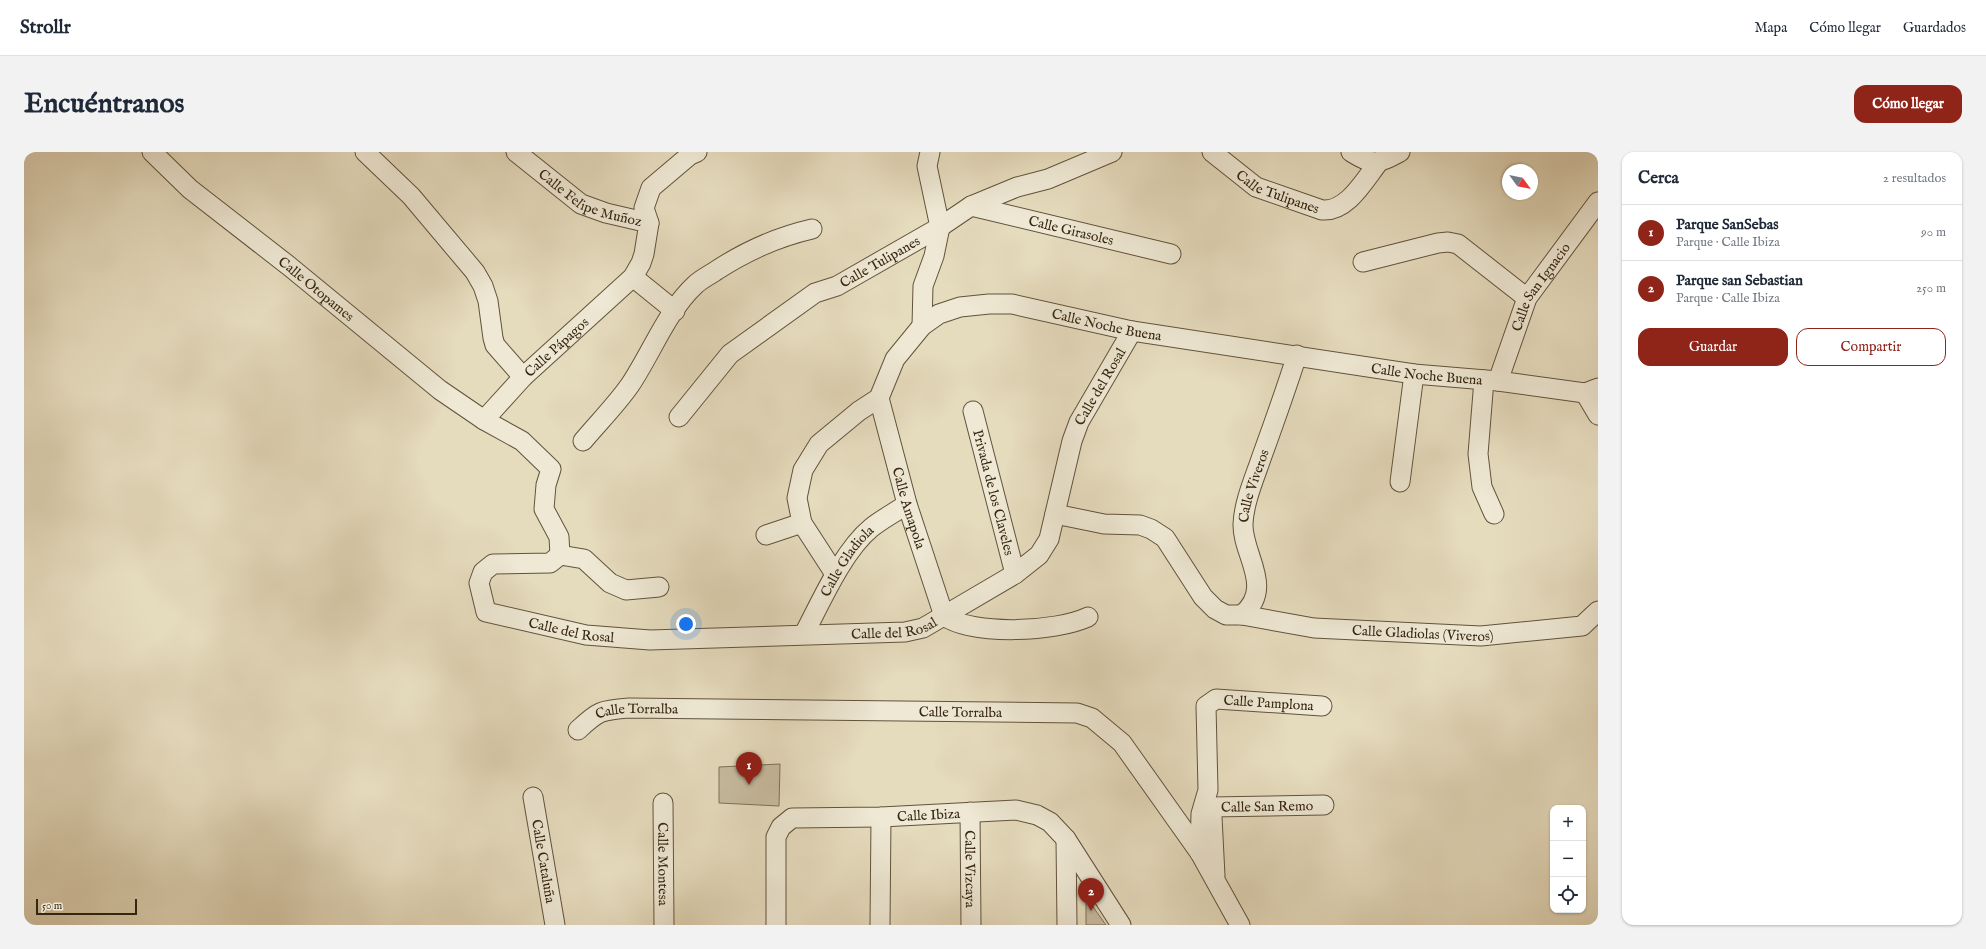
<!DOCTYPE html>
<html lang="es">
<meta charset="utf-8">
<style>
:root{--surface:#fff;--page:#f2f2f3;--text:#1f2937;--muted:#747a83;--line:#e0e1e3;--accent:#8f2418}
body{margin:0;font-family:"IM FELL English",serif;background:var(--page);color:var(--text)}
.controls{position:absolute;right:12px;bottom:12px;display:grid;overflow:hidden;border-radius:8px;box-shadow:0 1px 3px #0004}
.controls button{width:36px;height:36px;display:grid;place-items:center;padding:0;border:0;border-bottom:1px solid var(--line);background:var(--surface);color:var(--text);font:20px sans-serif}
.compass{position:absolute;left:1478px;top:12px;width:36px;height:36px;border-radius:50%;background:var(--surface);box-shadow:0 1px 3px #0004;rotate:123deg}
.scale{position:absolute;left:12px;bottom:10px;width:101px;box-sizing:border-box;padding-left:4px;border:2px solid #362611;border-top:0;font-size:11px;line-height:14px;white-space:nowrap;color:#362611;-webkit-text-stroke:3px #eee8d4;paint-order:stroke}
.you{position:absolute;left:662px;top:472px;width:14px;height:14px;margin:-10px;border:3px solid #fff;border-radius:50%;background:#1a73e8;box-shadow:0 0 0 6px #1a73e833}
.badge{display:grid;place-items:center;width:26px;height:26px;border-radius:50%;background:var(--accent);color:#fff;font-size:13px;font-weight:700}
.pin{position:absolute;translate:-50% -33px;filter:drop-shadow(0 1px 2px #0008)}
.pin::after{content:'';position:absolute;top:21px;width:14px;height:12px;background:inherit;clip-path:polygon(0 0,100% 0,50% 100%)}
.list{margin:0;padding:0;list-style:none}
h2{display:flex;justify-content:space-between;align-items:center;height:52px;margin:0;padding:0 16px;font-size:17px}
h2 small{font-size:13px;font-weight:400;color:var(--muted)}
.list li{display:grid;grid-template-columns:26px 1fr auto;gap:12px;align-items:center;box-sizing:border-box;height:56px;padding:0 16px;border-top:1px solid var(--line)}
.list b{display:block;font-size:15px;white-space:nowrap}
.list p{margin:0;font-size:13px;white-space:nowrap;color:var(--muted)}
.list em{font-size:13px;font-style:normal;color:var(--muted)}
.actions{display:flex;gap:8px;padding:12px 16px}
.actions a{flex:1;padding:9px 0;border:1px solid var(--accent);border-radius:12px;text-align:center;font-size:14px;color:var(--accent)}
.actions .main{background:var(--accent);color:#fff}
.icon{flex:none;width:22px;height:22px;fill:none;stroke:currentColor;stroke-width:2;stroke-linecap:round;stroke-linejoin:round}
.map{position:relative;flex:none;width:1574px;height:773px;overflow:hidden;border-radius:12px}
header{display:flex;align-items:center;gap:24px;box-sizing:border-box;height:56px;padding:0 20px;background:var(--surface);border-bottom:1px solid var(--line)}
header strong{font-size:19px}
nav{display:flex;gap:22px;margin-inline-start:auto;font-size:14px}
.intro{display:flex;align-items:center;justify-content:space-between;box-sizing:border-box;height:96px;padding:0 24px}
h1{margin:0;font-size:28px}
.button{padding:10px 18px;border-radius:12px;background:var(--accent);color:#fff;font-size:14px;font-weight:700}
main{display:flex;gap:24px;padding:0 24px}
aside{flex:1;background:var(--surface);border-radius:12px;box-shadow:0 1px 3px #0004}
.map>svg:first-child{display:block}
.green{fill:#c7bca0;stroke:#7e7158}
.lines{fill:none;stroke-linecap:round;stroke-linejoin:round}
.minor-casing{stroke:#62533c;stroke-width:21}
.minor{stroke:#eee8d4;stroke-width:19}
.labels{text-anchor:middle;stroke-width:3.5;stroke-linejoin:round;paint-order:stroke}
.street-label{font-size:14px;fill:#362611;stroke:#eee8d4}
</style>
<header>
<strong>Strollr</strong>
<nav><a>Mapa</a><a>Cómo llegar</a><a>Guardados</a></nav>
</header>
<div class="intro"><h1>Encuéntranos</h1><a class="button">Cómo llegar</a></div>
<main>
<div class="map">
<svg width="1574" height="773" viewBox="0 0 1574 773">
<rect width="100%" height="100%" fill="#e5dbbd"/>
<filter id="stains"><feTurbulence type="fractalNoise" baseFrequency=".005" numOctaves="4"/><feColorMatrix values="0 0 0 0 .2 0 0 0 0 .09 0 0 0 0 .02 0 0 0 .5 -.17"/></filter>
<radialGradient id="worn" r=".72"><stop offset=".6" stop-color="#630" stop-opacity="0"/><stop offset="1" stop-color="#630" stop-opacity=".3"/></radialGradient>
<g class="green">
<polygon points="756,612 755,654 695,651 695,615"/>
<polygon points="1062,745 1082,773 1062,773"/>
</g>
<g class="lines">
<g class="minor-casing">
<g id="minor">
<path id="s1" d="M128,0L166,37L265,114L416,238L460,268L498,289L527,317L522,333L520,357L535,385L536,403"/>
<polyline points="341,0 387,44 451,120 459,134 464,149 469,186 471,193 499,225"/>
<path id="s2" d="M492,0L557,52L582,61L625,71"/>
<path id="s3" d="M1188,0L1232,35L1298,58C1323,60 1340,29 1354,11"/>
<path d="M1327,0C1350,14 1353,12 1376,0"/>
<path id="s4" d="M947,54L1147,102"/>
<polyline points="1339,110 1414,91 1424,90 1434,92 1503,146"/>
<polyline points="609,125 651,159"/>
<polyline points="898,174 899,134 910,104 916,75 903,14 906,0"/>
<polyline points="1460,228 1454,302 1458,335 1470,362"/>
<path id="s5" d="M1474,229L1503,146L1574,50"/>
<polyline points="1561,241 1574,263"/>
<path id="s6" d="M855,246L883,352L920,464C950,484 1032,480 1064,465"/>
<path id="s7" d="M949,259L991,422"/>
<path id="s8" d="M655,265L706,202L791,141L813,134L916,75L947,54L993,35L1024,27L1088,0"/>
<path id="s9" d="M460,268L499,225L609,125L617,111L620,102L625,71L620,56L627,36L666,3L673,0"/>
<path d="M559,289C574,271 592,253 606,233C627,202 643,159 671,133C677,127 686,123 693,118C724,98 753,85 788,77"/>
<polyline points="1376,330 1390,222"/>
<path id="s10" d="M1031,362L1080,372L1116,373L1127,377L1141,386L1179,445L1191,457L1202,463H1218L1290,476L1457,484L1558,474L1574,459"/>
<polyline points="742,383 778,371"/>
<path id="s11" d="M811,422L778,371L773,346L779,318L795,292L835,259L855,246L871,207L898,174L915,162L936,155L965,152H988L1108,179L1390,222L1474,229L1561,241L1574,236"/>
<path id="s12" d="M635,435L602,438L586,431L560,407L536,403L526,411L469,412L459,420L455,431L462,460L562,483L626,488L881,480L899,476L991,422L1015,403L1025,387L1048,289L1055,270L1108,179"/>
<path id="s13" d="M1218,463C1251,435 1218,403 1219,372C1220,349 1231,325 1238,304C1250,271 1262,237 1273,203"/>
<path id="s14" d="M780,482C797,450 819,399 847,376C858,367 872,360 883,352"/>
<path id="s15" d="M554,578C574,559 577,558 605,556L1053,561L1068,566L1098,591L1176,701L1216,773"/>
<path id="s16" d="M509,645L531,773"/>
<path id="s17" d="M639,651L640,773"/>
<path id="s18" d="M1187,655L1300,653"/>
<path id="s19" d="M946,660L947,773"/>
<polyline points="1188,665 1191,724"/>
<polyline points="1042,687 1043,773"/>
<path id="s20" d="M1176,701L1177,662L1184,638L1182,554L1192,547L1298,554"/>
<path id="s21" d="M752,773V685L757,675L768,666L857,665L992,658L1013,663L1026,670L1042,687L1097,773"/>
<polyline points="856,773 857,665"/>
</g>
</g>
<use href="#minor" class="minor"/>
</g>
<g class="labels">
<g class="street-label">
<text dy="5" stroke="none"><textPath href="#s3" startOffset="78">Calle Tulipanes</textPath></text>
<text dy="5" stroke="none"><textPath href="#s2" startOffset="89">Calle Felipe Muñoz</textPath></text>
<text dy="5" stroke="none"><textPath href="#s4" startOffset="103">Calle Girasoles</textPath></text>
<text dy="5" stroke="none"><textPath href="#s8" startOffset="258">Calle Tulipanes</textPath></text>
<text dy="5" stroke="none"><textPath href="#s5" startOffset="104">Calle San Ignacio</textPath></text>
<text dy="5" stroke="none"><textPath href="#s1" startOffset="214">Calle Otopames</textPath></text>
<text dy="5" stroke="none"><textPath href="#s11" startOffset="498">Calle Noche Buena</textPath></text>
<text dy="5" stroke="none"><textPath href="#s9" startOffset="103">Calle Pápagos</textPath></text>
<text dy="5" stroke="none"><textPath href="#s11" startOffset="822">Calle Noche Buena</textPath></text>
<text dy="5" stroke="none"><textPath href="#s12" startOffset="993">Calle del Rosal</textPath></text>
<text dy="5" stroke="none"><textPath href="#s13" startOffset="137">Calle Viveros</textPath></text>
<text dy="5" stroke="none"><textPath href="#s7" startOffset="84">Privada de los Claveles</textPath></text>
<text dy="5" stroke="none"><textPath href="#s6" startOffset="114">Calle Amapola</textPath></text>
<text dy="5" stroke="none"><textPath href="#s14" startOffset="85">Calle Gladiola</textPath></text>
<text dy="5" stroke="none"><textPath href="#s12" startOffset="646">Calle del Rosal</textPath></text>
<text dy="5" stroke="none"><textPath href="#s12" startOffset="322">Calle del Rosal</textPath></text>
<text dy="5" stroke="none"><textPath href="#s10" startOffset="412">Calle Gladiolas (Viveros)</textPath></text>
<text dy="5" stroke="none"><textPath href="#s20" startOffset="213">Calle Pamplona</textPath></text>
<text dy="5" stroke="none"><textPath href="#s15" startOffset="389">Calle Torralba</textPath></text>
<text dy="5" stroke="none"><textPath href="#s15" startOffset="65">Calle Torralba</textPath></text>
<text dy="5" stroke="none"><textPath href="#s18" startOffset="56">Calle San Remo</textPath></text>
<text dy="5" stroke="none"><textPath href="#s21" startOffset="250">Calle Ibiza</textPath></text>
<text dy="5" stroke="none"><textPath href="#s16" startOffset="65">Calle Cataluña</textPath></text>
<text dy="5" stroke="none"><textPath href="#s17" startOffset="61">Calle Montesa</textPath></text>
<text dy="5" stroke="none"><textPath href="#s19" startOffset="57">Calle Vizcaya</textPath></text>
</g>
</g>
<rect width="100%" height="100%" filter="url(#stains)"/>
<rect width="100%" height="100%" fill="url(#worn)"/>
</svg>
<div class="controls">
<button>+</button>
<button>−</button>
<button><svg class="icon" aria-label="locate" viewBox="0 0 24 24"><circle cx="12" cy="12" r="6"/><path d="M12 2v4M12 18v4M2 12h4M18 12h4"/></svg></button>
</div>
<svg class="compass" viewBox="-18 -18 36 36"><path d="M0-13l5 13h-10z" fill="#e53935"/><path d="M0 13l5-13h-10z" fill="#747a83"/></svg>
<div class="scale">50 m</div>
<div class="you"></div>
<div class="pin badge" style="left:725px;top:633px">1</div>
<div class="pin badge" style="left:1067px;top:759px">2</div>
</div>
<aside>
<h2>Cerca<small>2 resultados</small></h2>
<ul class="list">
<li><span class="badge">1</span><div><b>Parque SanSebas</b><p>Parque · Calle Ibiza</p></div><em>90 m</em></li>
<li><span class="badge">2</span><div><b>Parque san Sebastian</b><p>Parque · Calle Ibiza</p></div><em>250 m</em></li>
</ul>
<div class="actions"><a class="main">Guardar</a><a>Compartir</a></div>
</aside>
</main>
